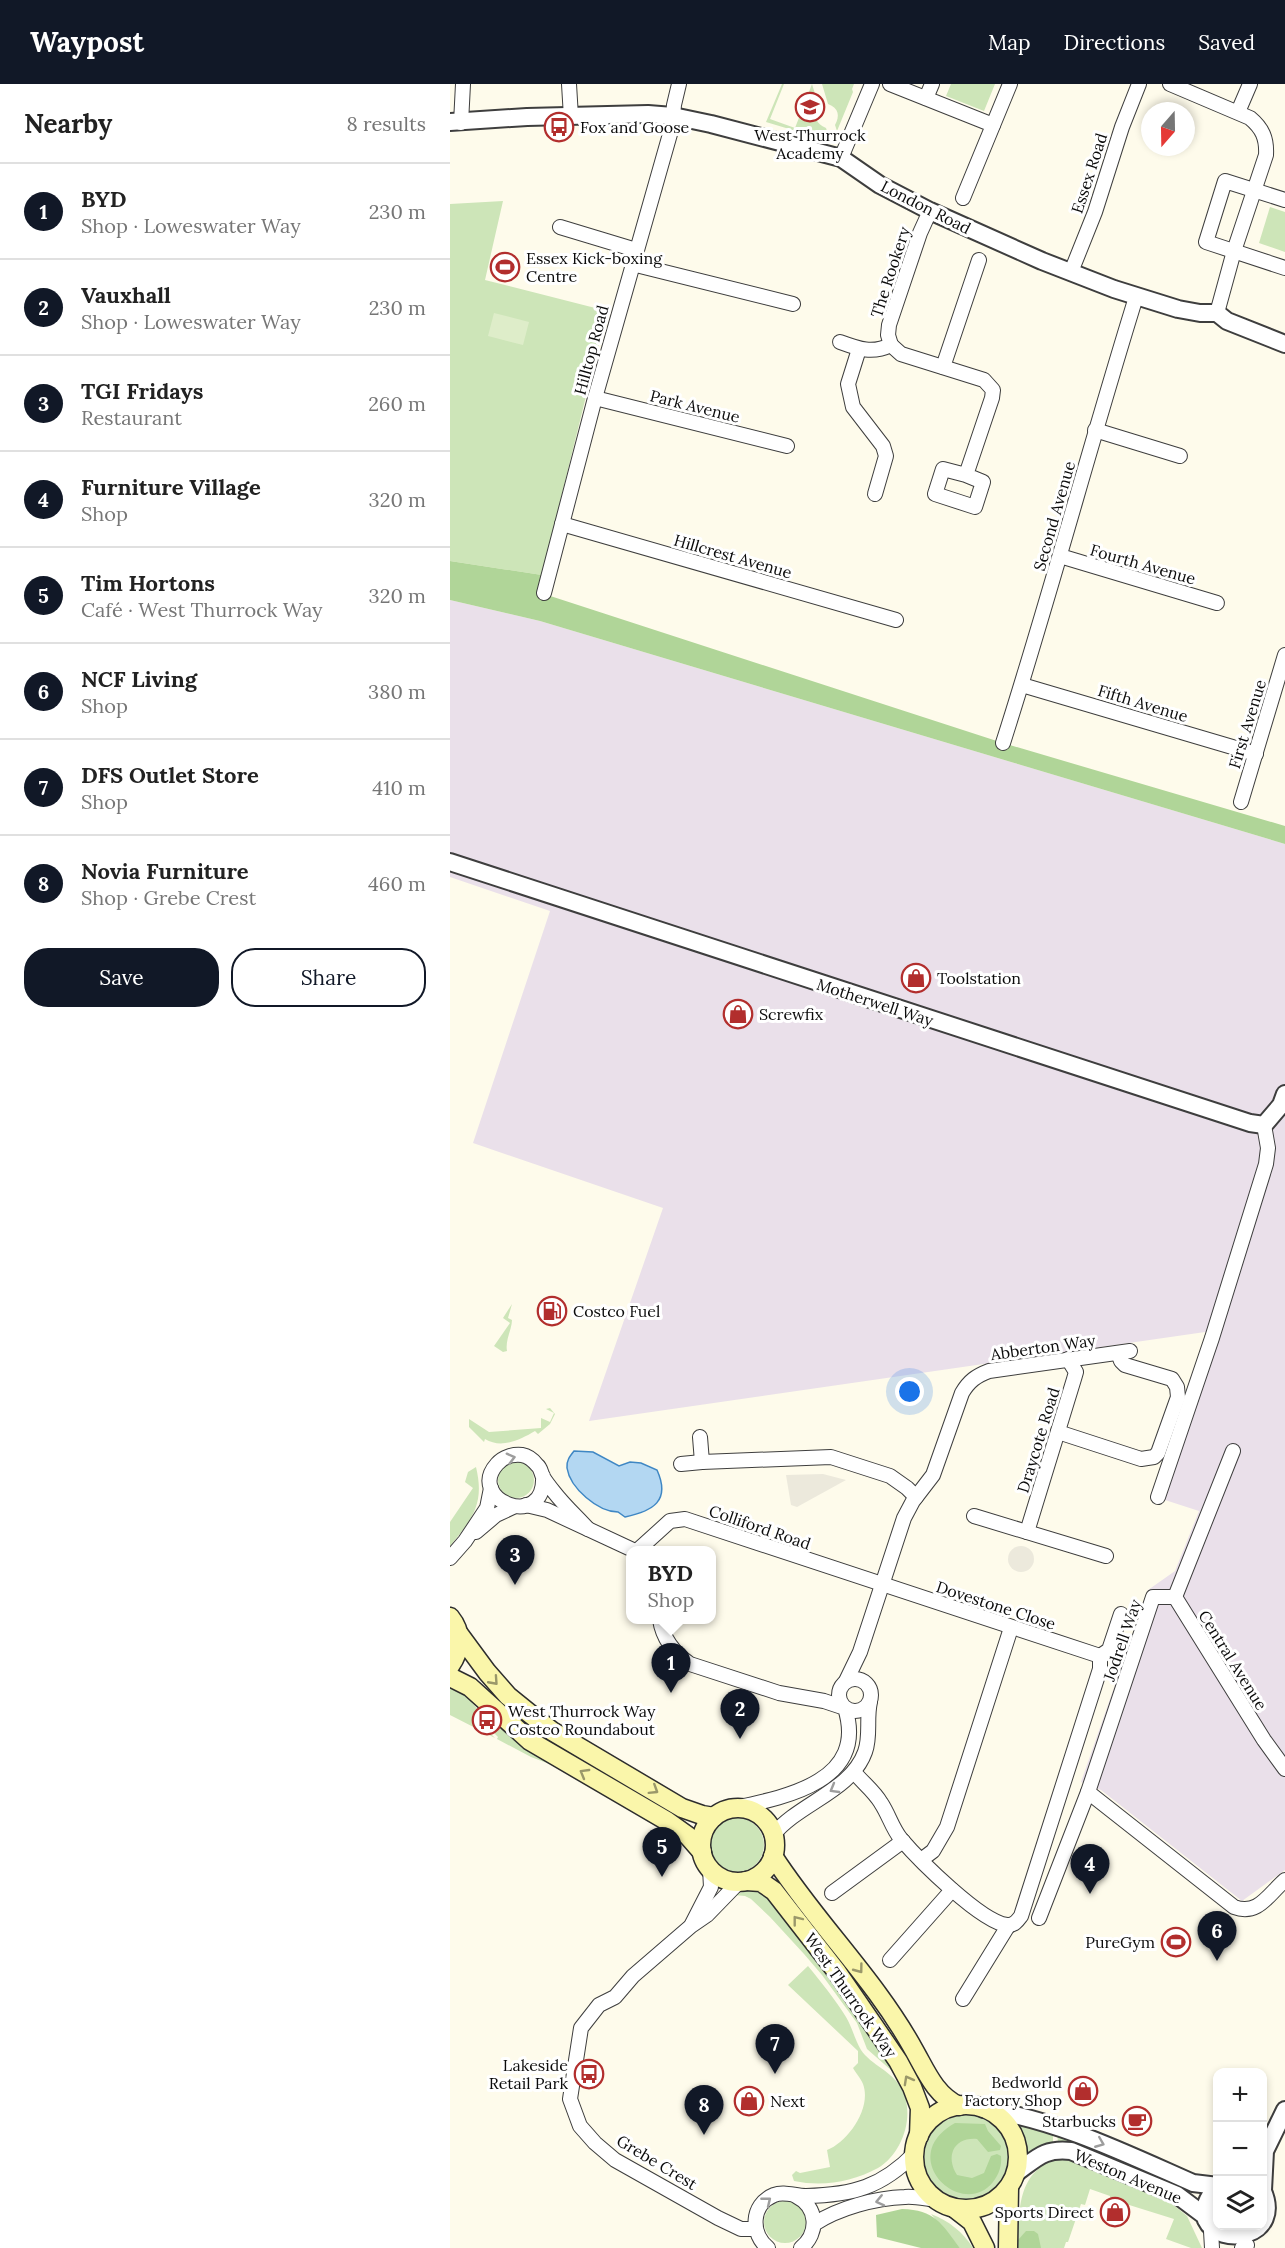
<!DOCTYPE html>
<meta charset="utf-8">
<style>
:root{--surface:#fff;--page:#f6f6f6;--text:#222;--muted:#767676;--line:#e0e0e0;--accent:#111827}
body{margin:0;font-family:Lora,serif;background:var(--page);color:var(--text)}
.controls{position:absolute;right:18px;bottom:18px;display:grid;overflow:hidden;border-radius:12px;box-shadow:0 3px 9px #0003}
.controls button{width:54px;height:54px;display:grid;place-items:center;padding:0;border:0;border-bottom:2px solid var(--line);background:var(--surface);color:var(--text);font:30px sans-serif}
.compass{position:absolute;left:691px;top:18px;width:54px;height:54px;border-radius:50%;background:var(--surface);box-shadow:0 3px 9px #0003;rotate:200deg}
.you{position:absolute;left:460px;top:1308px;width:21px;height:21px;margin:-15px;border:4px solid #fff;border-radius:50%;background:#1a73e8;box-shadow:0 0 0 9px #1a73e833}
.badge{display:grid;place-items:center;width:39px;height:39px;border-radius:50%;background:var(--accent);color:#fff;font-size:20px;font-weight:700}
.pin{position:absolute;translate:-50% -50px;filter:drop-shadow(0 2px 3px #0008)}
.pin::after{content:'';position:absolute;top:32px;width:21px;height:18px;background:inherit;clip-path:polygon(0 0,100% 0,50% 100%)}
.popup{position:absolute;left:176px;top:1462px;width:90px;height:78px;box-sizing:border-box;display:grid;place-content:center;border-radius:12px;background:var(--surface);filter:drop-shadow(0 2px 4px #0005);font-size:20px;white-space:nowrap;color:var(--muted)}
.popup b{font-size:22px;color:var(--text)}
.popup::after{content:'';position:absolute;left:50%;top:100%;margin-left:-12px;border:12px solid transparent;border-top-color:var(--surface)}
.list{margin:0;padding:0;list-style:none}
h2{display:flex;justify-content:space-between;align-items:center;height:78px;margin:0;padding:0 24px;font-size:26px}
h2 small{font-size:20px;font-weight:400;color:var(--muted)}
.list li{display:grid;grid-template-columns:39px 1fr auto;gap:18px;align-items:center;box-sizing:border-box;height:96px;padding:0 24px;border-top:2px solid var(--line)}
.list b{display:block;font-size:22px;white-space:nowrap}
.list p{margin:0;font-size:20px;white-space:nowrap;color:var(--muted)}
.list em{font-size:20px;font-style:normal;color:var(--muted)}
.actions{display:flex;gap:12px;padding:18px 24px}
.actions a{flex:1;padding:14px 0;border:2px solid var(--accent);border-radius:24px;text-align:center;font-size:21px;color:var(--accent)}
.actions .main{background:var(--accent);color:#fff}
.icon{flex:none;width:33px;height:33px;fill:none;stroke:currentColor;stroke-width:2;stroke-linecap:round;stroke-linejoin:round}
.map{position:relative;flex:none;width:835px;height:2164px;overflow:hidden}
header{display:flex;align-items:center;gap:36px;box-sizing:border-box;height:84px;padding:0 30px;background:var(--accent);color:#fff}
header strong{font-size:28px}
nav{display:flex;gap:33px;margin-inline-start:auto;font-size:21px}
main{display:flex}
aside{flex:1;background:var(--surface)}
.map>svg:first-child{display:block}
.industrial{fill:#eae0ea}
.green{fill:#cde5b8}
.forest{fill:#b0d598}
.pitch{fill:#deedc9}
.plaza{fill:#ece9dc}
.water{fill:#b3d7f2;stroke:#3f87c4;stroke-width:1.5}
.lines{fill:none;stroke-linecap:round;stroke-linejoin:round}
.minor-casing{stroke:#3e3e3e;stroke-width:16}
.tertiary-casing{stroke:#3e3e3e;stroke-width:20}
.secondary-casing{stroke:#2d2d2d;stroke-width:21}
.minor{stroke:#fff;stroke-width:14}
.tertiary{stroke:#fff;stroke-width:16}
.secondary{stroke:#faf6aa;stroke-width:18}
.oneway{stroke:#9d9d9d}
.oneway2{stroke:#9a986a}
.labels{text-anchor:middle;stroke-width:6;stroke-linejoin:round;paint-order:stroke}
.poi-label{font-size:16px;fill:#0b0b0b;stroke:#fff;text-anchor:start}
.street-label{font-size:16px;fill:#0b0b0b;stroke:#fff}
</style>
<header>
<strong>Waypost</strong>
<nav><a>Map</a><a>Directions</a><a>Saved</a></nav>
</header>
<main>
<aside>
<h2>Nearby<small>8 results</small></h2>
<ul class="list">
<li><span class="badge">1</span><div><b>BYD</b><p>Shop · Loweswater Way</p></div><em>230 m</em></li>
<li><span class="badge">2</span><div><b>Vauxhall</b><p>Shop · Loweswater Way</p></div><em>230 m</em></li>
<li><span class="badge">3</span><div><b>TGI Fridays</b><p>Restaurant</p></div><em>260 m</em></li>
<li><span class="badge">4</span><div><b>Furniture Village</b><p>Shop</p></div><em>320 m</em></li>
<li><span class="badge">5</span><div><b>Tim Hortons</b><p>Café · West Thurrock Way</p></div><em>320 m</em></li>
<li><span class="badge">6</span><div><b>NCF Living</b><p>Shop</p></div><em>380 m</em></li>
<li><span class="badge">7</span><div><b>DFS Outlet Store</b><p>Shop</p></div><em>410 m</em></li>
<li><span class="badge">8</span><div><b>Novia Furniture</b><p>Shop · Grebe Crest</p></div><em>460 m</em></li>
</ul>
<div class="actions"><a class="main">Save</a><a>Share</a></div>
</aside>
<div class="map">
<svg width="835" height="2164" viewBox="0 0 835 2164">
<rect width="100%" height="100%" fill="#fefbeb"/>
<polygon class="industrial" points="0,516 90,537 835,760 835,1786 792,1817 651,1706 631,1698 698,1506 725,1487 749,1427 715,1416 769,1246 139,1337 213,1124 23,1059 100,827 0,793"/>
<g class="green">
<path d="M332,0H334L320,35L345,44L362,0L369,23C363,32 366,40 376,44L378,50L369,54L316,38Z"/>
<path d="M372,0H404L402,5L403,8L387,47L385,41C390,32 389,24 378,20Z"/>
<polygon points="501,0 545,0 534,27 496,12"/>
<polygon points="53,117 35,196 157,227 92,491 0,477 0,120"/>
<polygon points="820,123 835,128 835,168 809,159"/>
<path d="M62,1220L58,1234L62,1236C62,1245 55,1256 57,1267L53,1268L44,1262L60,1239L53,1234Z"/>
<path d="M100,1324L105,1330L100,1340L88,1350L85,1347C70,1356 51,1365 35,1355L34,1358L19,1343V1335L39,1348L91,1344V1334L100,1338L104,1329L96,1325Z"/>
<circle cx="66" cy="1396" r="18"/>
<path d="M26,1383C35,1420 22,1435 0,1462V1438L23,1404L15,1398L18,1388Z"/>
<polygon points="0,1602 13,1608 30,1628 25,1634 45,1654 0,1631"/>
<polygon points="31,1632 43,1643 46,1642 118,1687 81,1673 47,1655 48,1653 29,1634"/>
<circle cx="287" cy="1761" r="27"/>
<path d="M296,1807C310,1806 317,1812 328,1820L446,1985L442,1987L417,1965L407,1939L372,1891L354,1870L320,1833L301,1815L295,1812L284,1811Z"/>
<path d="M358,1882C371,1898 385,1915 396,1933C402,1943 405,1956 411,1966C421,1981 442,1987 451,2004C466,2030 453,2069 428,2084C402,2098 373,2103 344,2097L342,2091L346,2087L350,2089L380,2083L377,2066C398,2058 422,2024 413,2000C411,1995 406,1989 403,1984L408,1979V1967L338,1901Z"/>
<circle cx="516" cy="2073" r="42"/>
<polygon points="568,2040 603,2046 603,2060 578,2072 575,2055"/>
<polygon points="607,2048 729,2100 727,2105 608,2059"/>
<path d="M607,2075L622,2077L721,2119L737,2132L752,2164H741L716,2155L724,2135L660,2115V2112L640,2105L635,2121L631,2120L618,2158H616L614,2164H568C569,2129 566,2088 607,2075Z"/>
<circle cx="335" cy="2138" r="21"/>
<path d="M481,2130C499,2137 513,2148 523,2164H510Z"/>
</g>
<g class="forest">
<polygon points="0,477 92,491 88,508 553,659 835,742 835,760 90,537 0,516"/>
<path d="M505,2039L535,2040L538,2047L551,2062L550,2066L538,2068L527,2055C504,2053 495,2072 507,2091L522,2094L534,2089L541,2072L547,2070L551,2072C552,2082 549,2090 543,2098C512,2137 444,2073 505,2039Z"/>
<path d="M452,2125C485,2126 491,2139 510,2164H471L427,2153L426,2131Z"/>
<polygon points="576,2147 584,2147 588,2150 591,2164 568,2164 568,2156"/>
</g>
<polygon class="pitch" points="44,229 79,238 73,261 38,252"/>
<g class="plaza">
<polygon points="373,1390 396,1396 347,1423 341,1421 336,1391"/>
<circle cx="571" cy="1475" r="13"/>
</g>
<path class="water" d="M124,1367L143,1368L169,1382L180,1378L191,1379L207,1386C221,1417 203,1427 175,1433L168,1428C148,1428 120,1404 117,1384C116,1377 120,1372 124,1367Z"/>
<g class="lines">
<g class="minor-casing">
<g id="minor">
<polyline points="119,0 121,33"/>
<polyline points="440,0 543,41"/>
<path d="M720,0L800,34C812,44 817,54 816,71L784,167L767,229"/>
<polyline points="476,14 482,0"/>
<polyline points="788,28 800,0"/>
<polyline points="11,39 13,0"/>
<polyline points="391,74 422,0"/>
<polyline points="513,114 560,0"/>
<polyline points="835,116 775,97 756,158 835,184"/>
<polyline points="110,143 186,166"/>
<polyline points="182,180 343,220"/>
<polyline points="621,188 645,128 672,43 689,0"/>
<path d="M390,258C409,265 422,270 441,261"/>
<polyline points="441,261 451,270 534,296 543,306 542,314 516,391 533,398 525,423 485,410 493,385 516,391"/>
<polyline points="441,261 438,251 439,241 470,149 480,127"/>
<polyline points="409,265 398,300 403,323 433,362 436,372 425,410"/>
<polyline points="493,283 529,176"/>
<polyline points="145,314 337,362"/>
<polyline points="645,346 730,372"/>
<polyline points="112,440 446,536"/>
<polyline points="610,472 767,519"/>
<polyline points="94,509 145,314 222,43 224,21 229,0"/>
<polyline points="572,601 806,670"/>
<path d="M553,659C600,512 640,361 686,213"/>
<polyline points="791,718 835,571"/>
<polyline points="608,1348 691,1375 704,1373 708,1369 728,1313 727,1303 722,1295 675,1281 671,1277 668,1269"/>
<polyline points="250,1353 252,1378 381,1373 440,1392 457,1404 466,1413"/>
<polyline points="231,1380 252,1378"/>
<path d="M93,1392C96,1448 15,1416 47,1380C53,1373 63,1370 72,1371C78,1372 83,1376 87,1381C91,1384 91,1389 93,1393C96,1398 100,1403 104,1408C114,1421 127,1433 138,1445"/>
<polyline points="708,1413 762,1254 816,1080 818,1064 814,1041"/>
<polyline points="76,1421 97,1426 183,1466"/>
<polyline points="524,1432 656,1472"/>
<polyline points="26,1448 46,1431 63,1423"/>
<polyline points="577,1448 624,1295 626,1288 618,1275"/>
<polyline points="188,1466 220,1437 235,1435 650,1572"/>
<polyline points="0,1474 15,1457 37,1424 41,1404"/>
<polyline points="725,1513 814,1656 835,1685"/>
<path d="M210,1536C213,1555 224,1569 240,1580L329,1609L374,1617L395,1624C418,1697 337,1713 284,1724"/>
<circle cx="405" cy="1611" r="16"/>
<path d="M396,1597L410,1568L454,1434L463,1417L483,1391L512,1309C519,1297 526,1292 539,1287L680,1267"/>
<path d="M404,1688C413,1699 424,1707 431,1719C439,1731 442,1744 451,1755C469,1776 531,1838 557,1841C564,1842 568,1836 571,1832L650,1585V1572L659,1566L671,1530"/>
<path d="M638,1708L784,1823C808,1832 818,1811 835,1796"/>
<path d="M323,1751C349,1719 401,1707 415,1668C421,1652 416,1635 420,1618"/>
<polyline points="471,1776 483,1767 497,1743 561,1544"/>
<polyline points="290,1797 257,1831 241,1842 183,1892 165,1913 149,1921 131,1944 120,2015 130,2042 145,2059 165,2076 268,2134 291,2145 305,2145"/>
<polyline points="382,1809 453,1757"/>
<polyline points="589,1834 638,1708 703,1513 725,1513 783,1367"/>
<polyline points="242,1840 261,1803 260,1785"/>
<polyline points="440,1876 502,1806"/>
<polyline points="513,1915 558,1842"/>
<path d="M346,2112C368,2123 369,2149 351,2164"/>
<path d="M364,2140C389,2124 425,2114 455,2113C465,2112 477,2115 488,2116"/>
<polyline points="761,2147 762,2164"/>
<path d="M318,2164C301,2150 300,2121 324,2111C334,2107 345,2112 356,2112C403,2111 432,2103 465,2069"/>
<polyline points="792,2164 797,2161"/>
</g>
</g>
<g class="tertiary-casing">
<g id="tertiary">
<polyline points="0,38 77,33 198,30 223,32 261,40 391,74 430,101 480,127 592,177 664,205 728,225 750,229 767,229 777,237 835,260"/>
<polyline points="0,778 800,1039 814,1041 831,1021 835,1010"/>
<path d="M534,2025C608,2036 675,2069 743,2099L768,2102"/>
<path d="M566,2089C587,2074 594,2064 621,2067L727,2111L755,2132"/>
<path d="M768,2103C758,2112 753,2123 756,2136C769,2164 835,2154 812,2105"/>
<polyline points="813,2106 815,2067 835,2026"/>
</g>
</g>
<g class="secondary-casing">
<g id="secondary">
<path d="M0,1533C13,1549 11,1566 0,1582"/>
<polyline points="9,1550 37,1588 58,1612 79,1629 102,1647 232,1724 252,1731 264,1733"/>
<polyline points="0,1593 20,1603 80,1657 217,1737 238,1752 252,1768"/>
<circle cx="288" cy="1761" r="37"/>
<path d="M323,1772C366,1839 425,1895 464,1966C476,1987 485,2011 509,2022"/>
<polyline points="296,1797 311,1798 324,1807 387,1888 448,1977 462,2003 470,2024 469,2052"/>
<circle cx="516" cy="2073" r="52"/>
<polyline points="504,2124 522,2138 535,2164"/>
<polyline points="558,2164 559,2103"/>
</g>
</g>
<use href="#minor" class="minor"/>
<use href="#tertiary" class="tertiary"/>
<use href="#secondary" class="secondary"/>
</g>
<defs><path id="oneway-chevron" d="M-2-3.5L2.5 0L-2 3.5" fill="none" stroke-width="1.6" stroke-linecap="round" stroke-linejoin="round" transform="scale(1.5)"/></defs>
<g class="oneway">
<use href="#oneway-chevron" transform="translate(61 1374) rotate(-15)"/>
<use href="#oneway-chevron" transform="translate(384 1705) rotate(150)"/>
<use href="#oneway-chevron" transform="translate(650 2059) rotate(22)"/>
<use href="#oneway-chevron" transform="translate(317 2117) rotate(-39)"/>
<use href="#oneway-chevron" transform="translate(430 2117) rotate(167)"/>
</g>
<g class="oneway2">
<use href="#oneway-chevron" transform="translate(44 1597) rotate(48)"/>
<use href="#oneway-chevron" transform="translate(134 1689) rotate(-150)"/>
<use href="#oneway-chevron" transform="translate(204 1706) rotate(32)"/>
<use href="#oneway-chevron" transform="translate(347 1836) rotate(-128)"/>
<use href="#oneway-chevron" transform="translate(409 1885) rotate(53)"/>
<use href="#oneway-chevron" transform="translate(458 1996) rotate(-119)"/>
</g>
<defs>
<g id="school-ring" transform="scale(1.5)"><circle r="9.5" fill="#fff" stroke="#b22e2d" stroke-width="1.5"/><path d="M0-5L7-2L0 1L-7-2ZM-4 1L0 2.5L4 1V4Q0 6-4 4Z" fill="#b22e2d"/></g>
<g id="bus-ring" transform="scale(1.5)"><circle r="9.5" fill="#fff" stroke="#b22e2d" stroke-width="1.5"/><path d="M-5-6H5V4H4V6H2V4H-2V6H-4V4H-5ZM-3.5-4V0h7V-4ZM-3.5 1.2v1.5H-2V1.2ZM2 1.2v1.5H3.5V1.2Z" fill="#b22e2d"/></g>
<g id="stadium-ring" transform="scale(1.5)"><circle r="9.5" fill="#fff" stroke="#b22e2d" stroke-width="1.5"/><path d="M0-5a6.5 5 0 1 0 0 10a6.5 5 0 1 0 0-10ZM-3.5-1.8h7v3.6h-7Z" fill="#b22e2d"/></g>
<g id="shop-ring" transform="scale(1.5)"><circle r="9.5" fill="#fff" stroke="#b22e2d" stroke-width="1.5"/><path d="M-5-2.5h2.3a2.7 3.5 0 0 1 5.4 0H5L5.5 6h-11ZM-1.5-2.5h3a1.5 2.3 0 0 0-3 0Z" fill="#b22e2d"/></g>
<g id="fuel-ring" transform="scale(1.5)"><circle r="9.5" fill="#fff" stroke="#b22e2d" stroke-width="1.5"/><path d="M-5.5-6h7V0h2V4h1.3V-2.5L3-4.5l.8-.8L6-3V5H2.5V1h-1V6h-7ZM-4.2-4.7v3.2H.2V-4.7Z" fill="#b22e2d"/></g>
<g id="cafe-ring" transform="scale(1.5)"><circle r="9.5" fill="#fff" stroke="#b22e2d" stroke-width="1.5"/><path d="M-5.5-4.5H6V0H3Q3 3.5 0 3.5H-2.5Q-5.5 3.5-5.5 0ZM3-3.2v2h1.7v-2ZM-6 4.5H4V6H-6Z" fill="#b22e2d"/></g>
</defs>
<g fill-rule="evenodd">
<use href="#school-ring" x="360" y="23"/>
<use href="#bus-ring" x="109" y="43"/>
<use href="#stadium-ring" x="55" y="183"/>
<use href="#shop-ring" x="466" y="894"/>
<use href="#shop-ring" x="288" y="930"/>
<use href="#fuel-ring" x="102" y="1227"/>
<use href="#bus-ring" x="37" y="1636"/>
<use href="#stadium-ring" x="726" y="1858"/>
<use href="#bus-ring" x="139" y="1990"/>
<use href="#shop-ring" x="633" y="2007"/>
<use href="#shop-ring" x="299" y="2017"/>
<use href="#cafe-ring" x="687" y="2037"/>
<use href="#shop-ring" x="665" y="2128"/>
</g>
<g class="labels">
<g class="poi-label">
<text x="130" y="49">Fox and Goose</text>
<text x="360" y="57" text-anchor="middle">West Thurrock<tspan x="360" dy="18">Academy</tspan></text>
<text x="76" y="180">Essex Kick-boxing<tspan x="76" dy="18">Centre</tspan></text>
<text x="487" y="900">Toolstation</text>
<text x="309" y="936">Screwfix</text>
<text x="123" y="1233">Costco Fuel</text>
<text x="58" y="1633">West Thurrock Way<tspan x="58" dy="18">Costco Roundabout</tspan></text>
<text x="705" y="1864" text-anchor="end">PureGym</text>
<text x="118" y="1987" text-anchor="end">Lakeside<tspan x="118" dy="18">Retail Park</tspan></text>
<text x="612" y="2004" text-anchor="end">Bedworld<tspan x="612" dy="18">Factory Shop</tspan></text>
<text x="320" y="2023">Next</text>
<text x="666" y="2043" text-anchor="end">Starbucks</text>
<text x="644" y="2134" text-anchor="end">Sports Direct</text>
</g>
<g class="street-label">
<text transform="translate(639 89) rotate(-72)" y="6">Essex Road</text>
<text transform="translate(476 123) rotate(27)" y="6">London Road</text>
<text transform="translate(440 188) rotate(-72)" y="6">The Rookery</text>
<text transform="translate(141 266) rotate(-75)" y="6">Hilltop Road</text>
<text transform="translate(245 322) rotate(14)" y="6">Park Avenue</text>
<text transform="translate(604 432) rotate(-74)" y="6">Second Avenue</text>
<text transform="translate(283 472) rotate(16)" y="6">Hillcrest Avenue</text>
<text transform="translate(693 480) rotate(16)" y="6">Fourth Avenue</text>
<text transform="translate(693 619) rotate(17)" y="6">Fifth Avenue</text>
<text transform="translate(797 640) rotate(-73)" y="6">First Avenue</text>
<text transform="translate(425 918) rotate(18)" y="6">Motherwell Way</text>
<text transform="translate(593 1263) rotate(-8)" y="6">Abberton Way</text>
<text transform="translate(588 1356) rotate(-73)" y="6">Draycote Road</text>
<text transform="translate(310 1443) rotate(19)" y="6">Colliford Road</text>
<text transform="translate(546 1521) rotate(18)" y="6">Dovestone Close</text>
<text transform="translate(672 1556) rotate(-71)" y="6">Jodrell Way</text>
<text transform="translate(783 1576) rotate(58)" y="6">Central Avenue</text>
<text transform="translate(401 1911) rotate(55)" y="6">West Thurrock Way</text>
<text transform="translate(207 2078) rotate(31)" y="6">Grebe Crest</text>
<text transform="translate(678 2092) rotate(23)" y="6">Weston Avenue</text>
</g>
</g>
</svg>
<div class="controls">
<button>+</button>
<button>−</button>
<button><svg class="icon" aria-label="layers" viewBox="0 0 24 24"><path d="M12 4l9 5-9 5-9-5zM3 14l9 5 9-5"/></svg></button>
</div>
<svg class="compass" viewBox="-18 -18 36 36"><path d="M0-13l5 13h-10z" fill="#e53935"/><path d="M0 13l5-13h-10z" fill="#767676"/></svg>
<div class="you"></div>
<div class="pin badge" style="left:221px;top:1609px">1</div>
<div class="popup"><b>BYD</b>Shop</div>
<div class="pin badge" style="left:290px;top:1655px">2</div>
<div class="pin badge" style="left:65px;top:1501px">3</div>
<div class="pin badge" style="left:640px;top:1810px">4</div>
<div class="pin badge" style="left:212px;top:1793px">5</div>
<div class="pin badge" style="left:767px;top:1877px">6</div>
<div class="pin badge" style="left:325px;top:1990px">7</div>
<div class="pin badge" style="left:254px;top:2051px">8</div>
</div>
</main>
